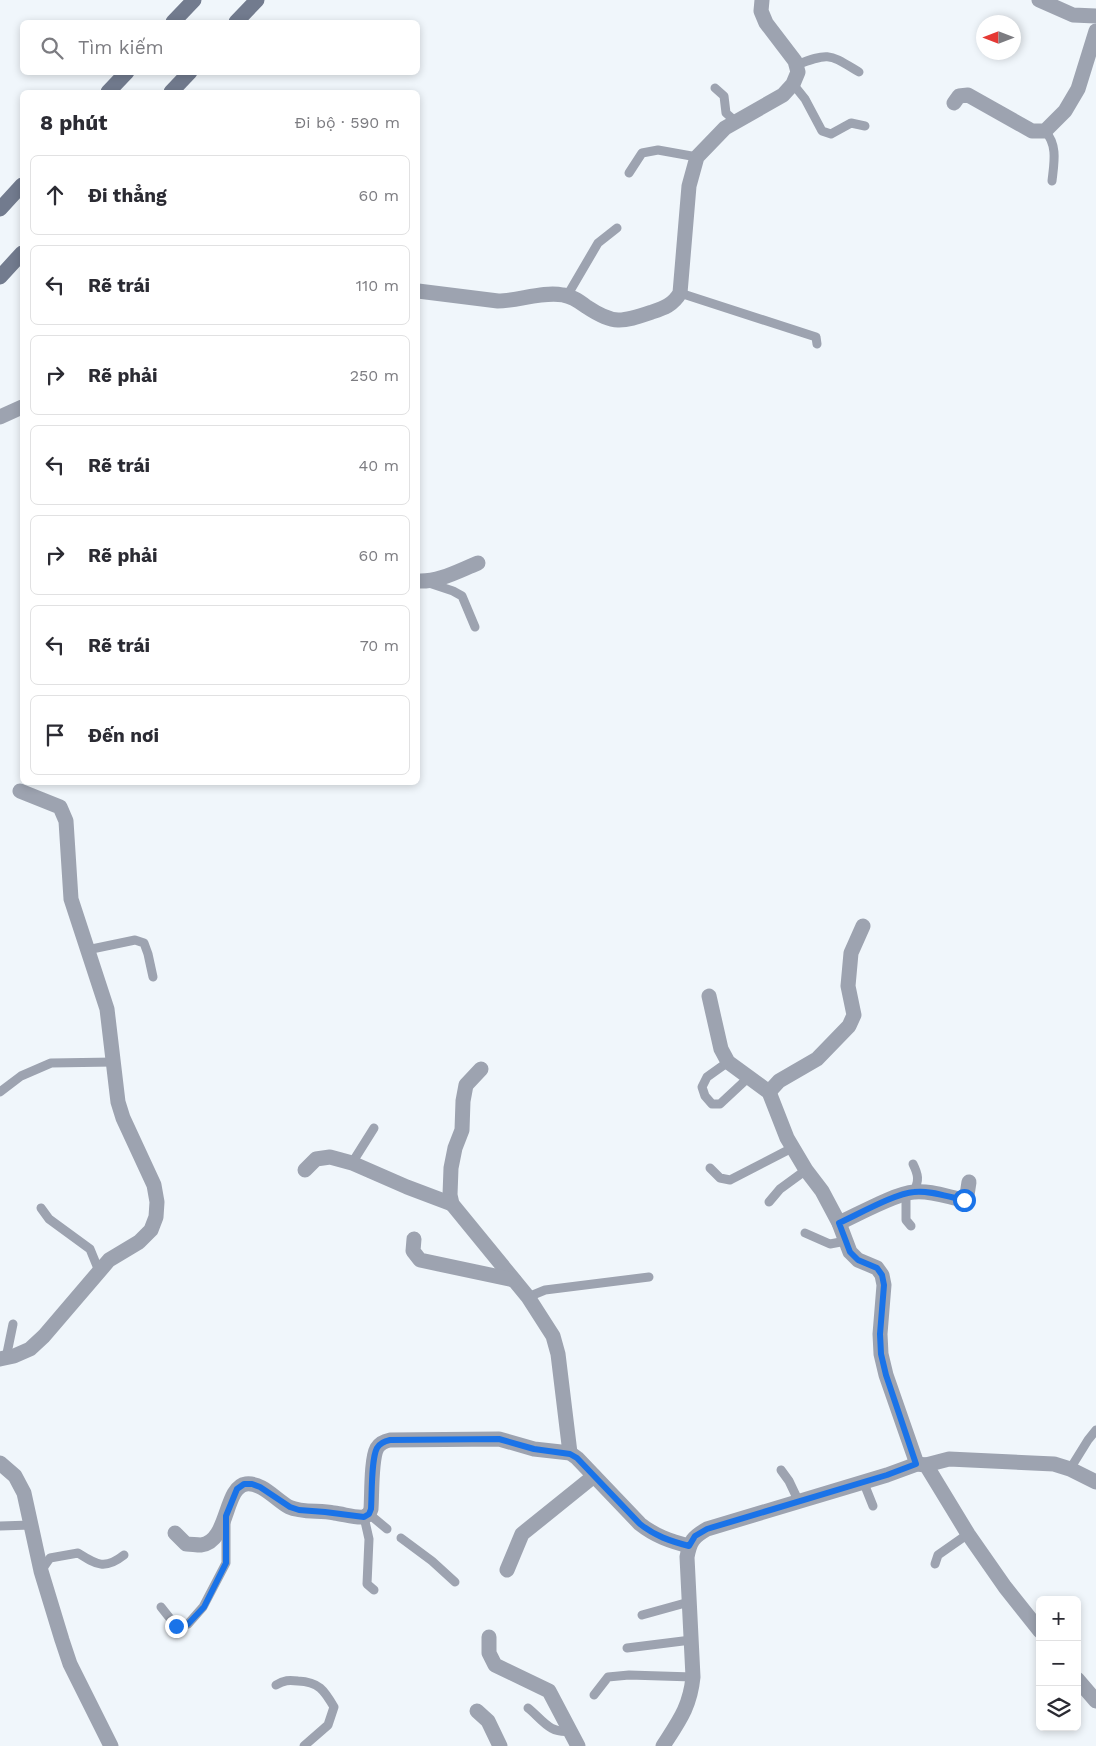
<!DOCTYPE html>
<html lang="vi">
<meta charset="utf-8">
<style>
:root{--surface:#fff;--page:#f7f7f7;--text:#2b2b33;--muted:#7c7c81;--line:#e1e1e2}
body{margin:0;font-family:"Work Sans",sans-serif;background:var(--page);color:var(--text)}
.controls{position:absolute;right:15px;bottom:15px;display:grid;overflow:hidden;border-radius:8px;box-shadow:0 2px 8px #0003}
.controls button{width:45px;height:45px;display:grid;place-items:center;padding:0;border:0;border-bottom:1px solid var(--line);background:var(--surface);color:var(--text);font:25px sans-serif}
.compass{position:absolute;left:976px;top:15px;width:45px;height:45px;border-radius:50%;background:var(--surface);box-shadow:0 2px 8px #0003;rotate:270deg}
.stop{position:absolute;width:15px;height:15px;margin:-11px;border:4px solid #1a73e8;border-radius:50%;background:#fff}
.stop.end{background:#1a73e8;border-color:#fff;box-shadow:0 1px 5px #0008}
.list{margin:0;padding:0;list-style:none}
h2{display:flex;justify-content:space-between;align-items:center;height:65px;margin:0;padding:0 20px;font-size:21px}
h2 small{font-size:16px;font-weight:400;color:var(--muted)}
.list li{display:grid;grid-template-columns:32px 1fr auto;gap:15px;align-items:center;box-sizing:border-box;height:80px;margin:0 10px 10px;padding:0 10px;border:1px solid var(--line);border-radius:8px}
.list b{display:block;font-size:19px;white-space:nowrap}
.list em{font-size:16px;font-style:normal;color:var(--muted)}
.icon{flex:none;width:28px;height:28px;fill:none;stroke:currentColor;stroke-width:2;stroke-linecap:round;stroke-linejoin:round}
.map{position:relative;flex:none;width:1096px;height:1746px;overflow:hidden}
.search{position:absolute;background:var(--surface);box-shadow:0 2px 8px #0003;left:20px;top:20px;width:400px;height:55px;display:flex;align-items:center;gap:12px;box-sizing:border-box;padding:0 18px;border-radius:8px;color:var(--muted);font-size:19px}
.panel{position:absolute;background:var(--surface);box-shadow:0 2px 8px #0003;left:20px;top:90px;width:400px;height:695px;border-radius:8px}
.map>svg:first-child{display:block}
.lines{fill:none;stroke-linecap:round;stroke-linejoin:round}
.lane{stroke:#9da3b0;stroke-width:9}
.street{stroke:#9da3b0;stroke-width:15}
.secondary{stroke:#727b8e;stroke-width:15}
.route{stroke:#1a73e8;stroke-width:6}
</style>
<div class="map">
<svg width="1096" height="1746" viewBox="0 0 1096 1746">
<rect width="100%" height="100%" fill="#f0f6fb"/>
<g class="lines">
<g class="lane">
<path d="M796,65C830,52 829,54 859,72"/>
<polyline points="793,84 805,99 822,131 831,134 851,123 865,126"/>
<polyline points="715,88 724,96 726,113 735,121"/>
<path d="M1045,131C1058,145 1054,163 1052,181"/>
<polyline points="629,173 642,153 658,150 697,157"/>
<polyline points="680,293 816,337 817,344"/>
<polyline points="567,296 598,243 617,228"/>
<polyline points="429,583 453,591 462,596 475,627"/>
<polyline points="87,950 135,940 144,943 148,954 153,977"/>
<polyline points="728,1062 707,1077 702,1087 705,1096 712,1104 720,1104 749,1077"/>
<polyline points="0,1092 21,1076 51,1063 114,1062"/>
<polyline points="352,1163 374,1128"/>
<path d="M913,1164C918,1174 920,1181 913,1192"/>
<polyline points="710,1168 720,1178 730,1180 792,1148"/>
<polyline points="906,1193 906,1220 911,1226"/>
<polyline points="769,1202 780,1189 806,1170"/>
<polyline points="41,1208 49,1219 90,1249 99,1271"/>
<polyline points="805,1233 830,1244 846,1241"/>
<polyline points="528,1297 545,1290 649,1277"/>
<polyline points="6,1358 13,1324"/>
<polyline points="1070,1469 1088,1440 1096,1430"/>
<polyline points="781,1470 789,1481 798,1500"/>
<polyline points="863,1481 873,1506"/>
<polyline points="369,1514 387,1529"/>
<polyline points="364,1517 369,1539 367,1584 374,1590"/>
<polyline points="0,1526 31,1525"/>
<polyline points="401,1538 432,1561 455,1582"/>
<polyline points="935,1564 938,1555 968,1534"/>
<path d="M41,1571L50,1558L78,1553C97,1565 105,1570 124,1555"/>
<polyline points="161,1607 176,1626 188,1624 203,1607 226,1563 226,1522"/>
<polyline points="642,1615 689,1602"/>
<polyline points="627,1648 691,1640"/>
<path d="M276,1685C284,1680 289,1680 298,1681C319,1682 324,1690 334,1707L328,1725L304,1746"/>
<polyline points="594,1695 608,1677 629,1675 693,1677"/>
<path d="M528,1708C543,1720 549,1734 571,1731"/>
</g>
<g class="street">
<polyline points="1039,0 1073,15 1096,16"/>
<polyline points="954,103 959,96 968,95 1032,131 1045,131 1065,111 1078,89 1096,31"/>
<path d="M418,291L498,301C518,301 543,291 563,295C572,296 580,302 587,307C614,325 622,322 652,312C664,308 673,305 680,293L689,186L697,157L725,128L783,95L793,84L798,72L795,61L766,23L761,11L762,0"/>
<polyline points="0,417 22,407"/>
<path d="M418,581C439,582 458,571 478,563"/>
<polyline points="709,996 721,1049 728,1062 769,1092 787,1138 806,1170 822,1191 839,1223 850,1252 858,1260 877,1268 882,1275 884,1285 880,1334 881,1354 886,1375 917,1464"/>
<polyline points="481,1069 466,1085 463,1101 462,1130 455,1148 451,1168 450,1195 452,1204 528,1297 553,1336 558,1354 570,1453"/>
<polyline points="769,1092 779,1081 817,1059 849,1026 854,1015 848,986 851,953 863,926"/>
<polyline points="305,1170 316,1159 330,1157 352,1163 407,1187 452,1204"/>
<path d="M839,1223C857,1215 896,1193 914,1192C930,1190 948,1197 964,1200L967,1195L969,1182"/>
<polyline points="414,1239 413,1251 420,1260 514,1280"/>
<polyline points="0,1359 14,1356 30,1349 44,1336 109,1260 139,1242 151,1230 156,1217 157,1202 154,1185 123,1118 118,1102 107,1009 71,899 66,821 60,807 20,791"/>
<polyline points="0,1463 15,1476 24,1493 41,1571 62,1640 70,1664 111,1746"/>
<polyline points="926,1465 968,1534 1005,1587 1040,1631"/>
<path d="M175,1533L186,1544C191,1544 196,1545 201,1545C229,1542 224,1487 246,1484C262,1482 276,1500 289,1507C302,1513 320,1510 334,1513C344,1514 354,1518 364,1517L369,1514L371,1509C372,1495 371,1459 377,1448C380,1443 385,1441 390,1440L499,1439L534,1449L570,1453L577,1458L640,1524C655,1536 670,1541 689,1546"/>
<polyline points="507,1570 522,1534 594,1476"/>
<polyline points="489,1637 489,1653 495,1665 549,1691 578,1746"/>
<polyline points="1077,1679 1096,1701"/>
<polyline points="477,1711 488,1721 500,1746"/>
<path d="M663,1746C679,1721 690,1707 693,1677L687,1557C690,1541 693,1537 707,1529L887,1475L917,1464L926,1465L949,1459L1054,1464L1070,1469L1096,1482"/>
</g>
<g class="secondary">
<polyline points="173,22 194,0"/>
<polyline points="236,22 257,0"/>
<polyline points="108,92 127,72"/>
<polyline points="171,92 190,72"/>
<polyline points="0,209 22,185"/>
<polyline points="0,277 22,253"/>
</g>
</g>
<g class="lines">
<path class="route" d="M176,1626L188,1624L204,1607L226,1563V1516L237,1489L244,1484H252L260,1487L290,1507L299,1510L325,1512L364,1517L369,1514L371,1509C372,1495 371,1459 377,1448C380,1443 385,1441 390,1440L499,1439L534,1449L570,1454L577,1458L640,1524C655,1536 670,1541 689,1546L695,1536L707,1529L887,1475L916,1464L886,1375L881,1354L880,1334L884,1285L882,1275L877,1268L858,1260L850,1252L839,1223C857,1215 896,1193 914,1192C930,1190 948,1197 964,1200"/>
</g>
</svg>
<div class="controls">
<button>+</button>
<button>−</button>
<button><svg class="icon" aria-label="layers" viewBox="0 0 24 24"><path d="M12 4l9 5-9 5-9-5zM3 14l9 5 9-5"/></svg></button>
</div>
<svg class="compass" viewBox="-18 -18 36 36"><path d="M0-13l5 13h-10z" fill="#e53935"/><path d="M0 13l5-13h-10z" fill="#7c7c81"/></svg>
<div class="stop" style="left:964px;top:1200px"></div>
<div class="stop end" style="left:176px;top:1626px"></div>
<div class="search"><svg class="icon" aria-label="search" viewBox="0 0 24 24"><circle cx="10" cy="10" r="6"/><path d="M15 15l6 6"/></svg>Tìm kiếm</div>
<section class="panel">
<h2>8 phút<small>Đi bộ · 590 m</small></h2>
<ul class="list">
<li><svg class="icon" aria-label="ahead" viewBox="0 0 24 24"><path d="M12 20V5M6 11l6-6 6 6"/></svg><div><b>Đi thẳng</b></div><em>60 m</em></li>
<li><svg class="icon" aria-label="left" viewBox="0 0 24 24"><path d="M17 20v-9H6M10 6l-5 5 5 5"/></svg><div><b>Rẽ trái</b></div><em>110 m</em></li>
<li><svg class="icon" aria-label="right" viewBox="0 0 24 24"><path d="M7 20v-9h11M14 6l5 5-5 5"/></svg><div><b>Rẽ phải</b></div><em>250 m</em></li>
<li><svg class="icon" aria-label="left" viewBox="0 0 24 24"><path d="M17 20v-9H6M10 6l-5 5 5 5"/></svg><div><b>Rẽ trái</b></div><em>40 m</em></li>
<li><svg class="icon" aria-label="right" viewBox="0 0 24 24"><path d="M7 20v-9h11M14 6l5 5-5 5"/></svg><div><b>Rẽ phải</b></div><em>60 m</em></li>
<li><svg class="icon" aria-label="left" viewBox="0 0 24 24"><path d="M17 20v-9H6M10 6l-5 5 5 5"/></svg><div><b>Rẽ trái</b></div><em>70 m</em></li>
<li><svg class="icon" aria-label="arrive" viewBox="0 0 24 24"><path d="M6 21V4h12l-3 4 3 4H6"/></svg><div><b>Đến nơi</b></div></li>
</ul>
</section>
</div>
